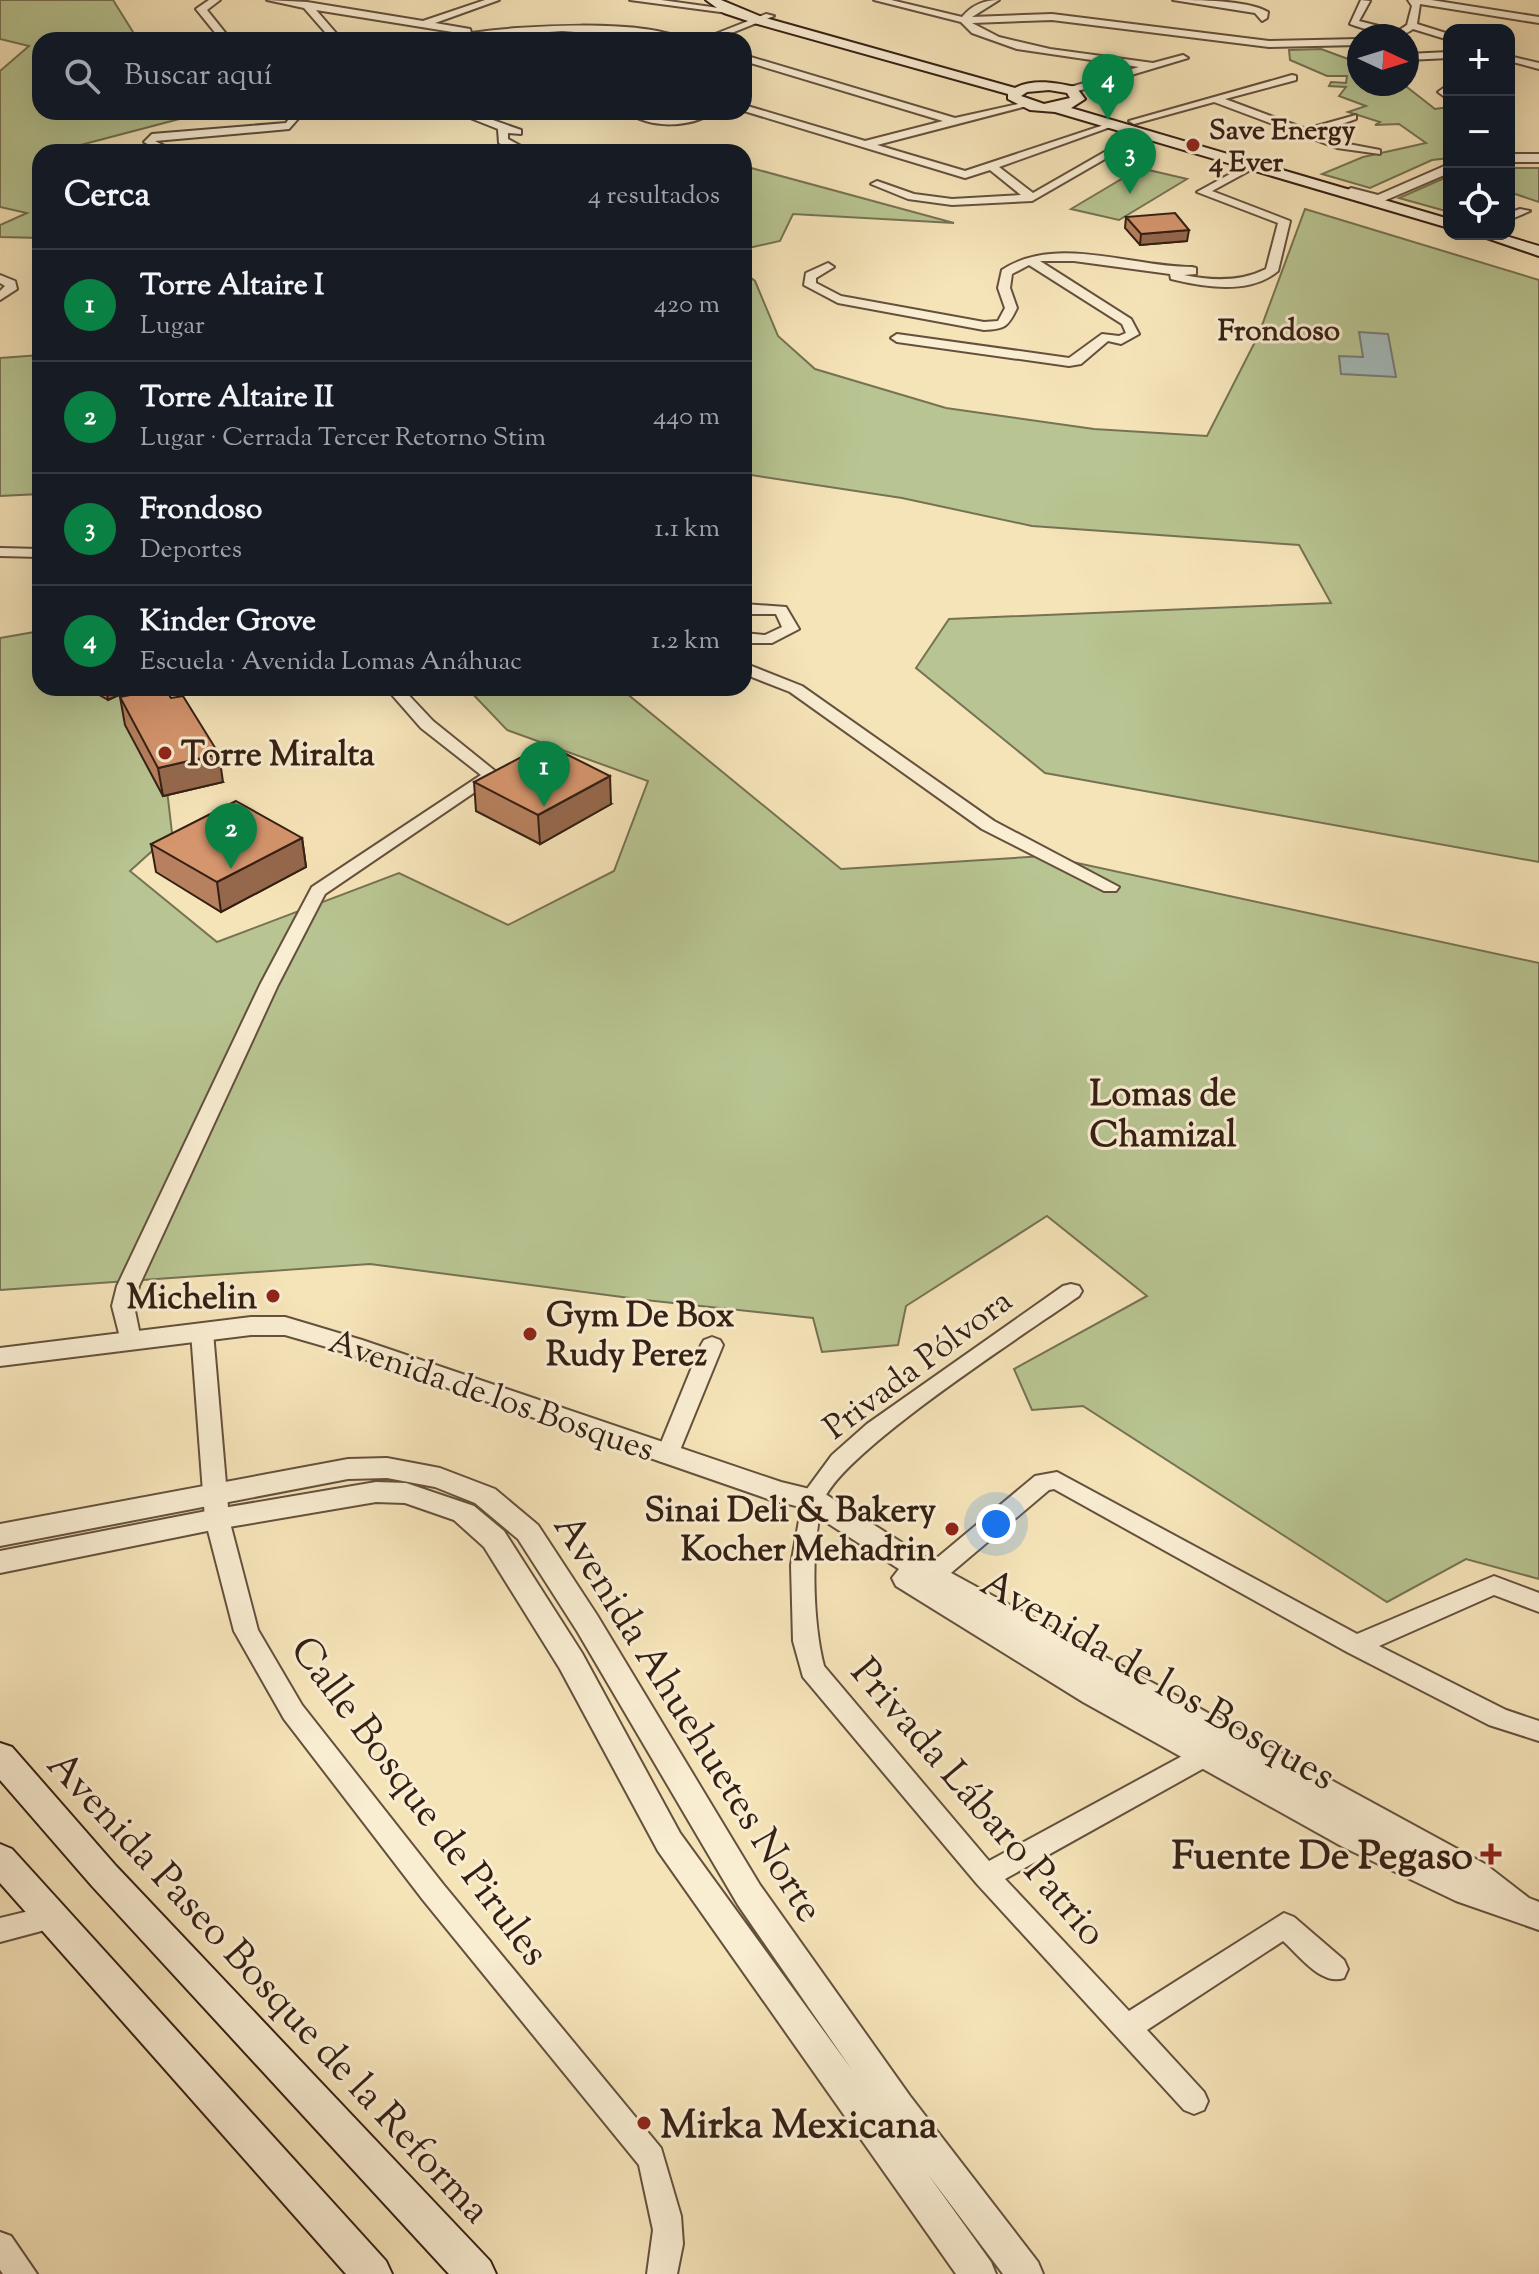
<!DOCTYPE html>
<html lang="es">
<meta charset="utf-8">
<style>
:root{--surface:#171b24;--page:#242831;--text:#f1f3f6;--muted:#9ea1a6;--line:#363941;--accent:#0b8043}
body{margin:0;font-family:"Sorts Mill Goudy",serif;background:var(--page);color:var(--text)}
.controls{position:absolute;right:24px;top:24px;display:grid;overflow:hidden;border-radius:16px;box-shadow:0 8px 32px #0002}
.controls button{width:72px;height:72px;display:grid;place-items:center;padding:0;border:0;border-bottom:2px solid var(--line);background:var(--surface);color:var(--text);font:40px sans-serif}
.compass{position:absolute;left:1347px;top:24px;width:72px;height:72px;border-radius:50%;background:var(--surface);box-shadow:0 8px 32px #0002;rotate:94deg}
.you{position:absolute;left:996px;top:1524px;width:28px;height:28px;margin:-20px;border:6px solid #fff;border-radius:50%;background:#1a73e8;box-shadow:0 0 0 12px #1a73e833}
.badge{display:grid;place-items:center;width:52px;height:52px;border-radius:50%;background:var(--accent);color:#fff;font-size:26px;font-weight:700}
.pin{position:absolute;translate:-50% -66px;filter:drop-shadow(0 2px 4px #0008)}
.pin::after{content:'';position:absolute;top:42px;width:28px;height:24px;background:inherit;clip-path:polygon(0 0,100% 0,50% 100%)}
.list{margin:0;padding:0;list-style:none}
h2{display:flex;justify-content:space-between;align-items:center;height:104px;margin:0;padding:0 32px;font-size:34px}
h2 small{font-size:26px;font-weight:400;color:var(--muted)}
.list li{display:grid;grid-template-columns:52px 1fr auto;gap:24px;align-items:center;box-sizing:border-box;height:112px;padding:0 32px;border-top:2px solid var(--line)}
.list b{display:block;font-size:30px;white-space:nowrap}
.list p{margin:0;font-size:26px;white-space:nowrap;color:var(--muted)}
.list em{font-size:26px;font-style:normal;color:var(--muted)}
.icon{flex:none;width:44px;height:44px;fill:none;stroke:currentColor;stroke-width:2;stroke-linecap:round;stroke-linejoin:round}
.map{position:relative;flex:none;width:1539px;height:2274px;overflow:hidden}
.search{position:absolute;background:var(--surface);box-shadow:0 8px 32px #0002;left:32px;top:32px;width:720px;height:88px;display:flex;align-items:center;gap:20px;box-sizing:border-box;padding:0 28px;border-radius:24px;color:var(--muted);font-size:30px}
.panel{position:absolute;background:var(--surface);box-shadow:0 8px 32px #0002;left:32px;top:144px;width:720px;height:552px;border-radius:24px}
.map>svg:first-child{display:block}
.green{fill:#b8c592;stroke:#767253;stroke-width:2}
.water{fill:#a3bbbb;stroke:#777d78;stroke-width:2}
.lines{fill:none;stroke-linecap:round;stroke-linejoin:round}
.minor-casing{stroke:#65503d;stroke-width:4}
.tertiary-casing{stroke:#65503d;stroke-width:4}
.secondary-casing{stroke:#351f14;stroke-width:4}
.minor{fill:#f9edd2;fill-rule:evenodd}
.tertiary{fill:#f9edd2;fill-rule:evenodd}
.secondary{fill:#f9edd2;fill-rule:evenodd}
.wall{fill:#b7805e;stroke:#351f14;stroke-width:2}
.shaded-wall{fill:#95684c;stroke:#351f14;stroke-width:2}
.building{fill:#d5956d;stroke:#351f14;stroke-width:2}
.poi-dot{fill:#8f2418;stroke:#f9edd2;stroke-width:3}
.labels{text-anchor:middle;stroke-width:6;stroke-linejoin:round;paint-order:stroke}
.far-poi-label{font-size:28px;font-weight:bold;fill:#351f14;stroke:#f9edd2;text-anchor:start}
.far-neighbourhood-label{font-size:30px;font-weight:bold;fill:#351f14;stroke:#f9edd2}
.poi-label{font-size:34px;font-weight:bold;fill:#351f14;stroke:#f9edd2;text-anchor:start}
.street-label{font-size:34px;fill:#351f14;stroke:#f9edd2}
.neighbourhood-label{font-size:36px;font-weight:bold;fill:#351f14;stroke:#f9edd2}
.near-street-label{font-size:40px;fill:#351f14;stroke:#f9edd2}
.near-poi-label{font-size:40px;font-weight:bold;fill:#351f14;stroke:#f9edd2;text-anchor:end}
</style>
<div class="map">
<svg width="1539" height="2274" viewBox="0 0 1539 2274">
<rect width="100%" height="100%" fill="#f6e4b9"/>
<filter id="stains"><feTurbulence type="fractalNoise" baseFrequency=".0025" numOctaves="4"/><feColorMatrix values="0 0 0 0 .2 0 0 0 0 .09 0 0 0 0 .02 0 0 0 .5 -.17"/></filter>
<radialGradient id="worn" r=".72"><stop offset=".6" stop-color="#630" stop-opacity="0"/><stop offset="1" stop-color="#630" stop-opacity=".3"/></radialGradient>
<g class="green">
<polygon points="0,0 113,0 138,40 40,40 40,112 206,112 54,152 40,152 40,238 0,237 0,225 27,213 0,207 0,71 29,46 0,39"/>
<polygon points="1321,49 1359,63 1359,84 1403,84 1435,109 1449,107 1449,158 1432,160 1370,188 1322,174 1363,157 1426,143 1399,124 1375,125 1380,122 1348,112 1366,106 1339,96 1346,87 1329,86 1331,82 1346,83 1347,76 1327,76 1290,60 1289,50"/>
<polygon points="744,166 954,223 793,214 780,241 744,249"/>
<polygon points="1140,168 1187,179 1119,220 1071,209"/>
<polygon points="1509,168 1539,168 1539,202 1509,192"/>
<polygon points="1449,176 1449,212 1399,198"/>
<polygon points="1305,209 1539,280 1539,862 1045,773 916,668 949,619 1331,603 1299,545 1032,526 902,498 744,474 744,273 755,281 778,336 815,369 946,408 1094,429 1207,436 1258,336"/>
<polygon points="40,355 40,494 0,496 0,358"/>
<polygon points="40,631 40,688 126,688 162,747 172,833 130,871 217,942 399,873 508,925 614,871 648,781 507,730 467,688 620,688 841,869 1045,856 1539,963 1539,1579 1466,1559 1387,1602 1083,1406 1032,1410 1014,1369 1147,1296 1047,1216 906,1306 898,1345 822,1352 813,1318 645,1300 370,1264 0,1290 0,638"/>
</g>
<polygon class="water" points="1359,332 1388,334 1396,377 1341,374 1339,356 1363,357"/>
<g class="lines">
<g class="minor-casing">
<g id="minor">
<polygon points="209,0 220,0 207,10 231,40 221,40 196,9"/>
<path d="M267,0L307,2L423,21L485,0H499L435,23L470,29L471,33C516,26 646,18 684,40L562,31L439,40L465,34L316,10L342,40H332L304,8Z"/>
<polygon points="630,0 661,0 733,10 728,13"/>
<path d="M874,0H891L962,17C972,5 984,0 999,0L972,17L1052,14L1269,41L1359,39V45L1269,47L1052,20L972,23L999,37L1050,49L1153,63L1183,55L1188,58L1071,93L1066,90L1067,88L1139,67L1017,49L972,33L961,22Z"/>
<path d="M1173,0C1198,0 1247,0 1268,12L1267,18L1262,21L1255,13Z"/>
<path d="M1361,0L1370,1L1359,21L1398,31L1407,25L1412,6L1408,0H1431L1539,17V23L1420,4L1417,24L1449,34V40L1413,29C1395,43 1370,30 1350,24Z"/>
<polygon points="766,14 774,16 714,40 700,40"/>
<polygon points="1449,52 1449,58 1407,60 1407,54"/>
<polygon points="744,55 955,118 1027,102 1027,106 877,145 965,171 1113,122 1113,126 999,167 1033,193 1108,150 1117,152 1032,201 952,205 908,199 871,184 877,181 914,194 952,199 1021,195 990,170 965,178 744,111 744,105 865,141 943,121 744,61"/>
<polygon points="1509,56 1539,63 1539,69 1509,61"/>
<polygon points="1292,75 1296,76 1296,80 1225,99 1306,129 1356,115 1356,119 1316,133 1343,143 1380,150 1380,154 1337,148 1214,102 1134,124 1129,121"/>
<polygon points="1449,84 1449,100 1438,92"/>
<polygon points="294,112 304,112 289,129 155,141 176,152 162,152 144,142 152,134 286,123"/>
<polygon points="455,112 470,112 521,130 521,134 508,133 508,139 532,152 518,152 499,143 498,129"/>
<path d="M627,112L670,118L714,112C690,128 650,129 627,112Z"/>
<path d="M1252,162L1256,163V167L1212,191L1290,221L1278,271C1249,295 1204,287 1171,279L1170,274L1074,261H1040L1131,319L1139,334L1121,344L1108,341L1081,364L1069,366L897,342L891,338L897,334L1069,358L1102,334L1119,336L1126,333L1122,324L1029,265L1012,274L1010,288L1017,308C1008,327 1005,329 984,330L838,303L804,285L806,273L828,263L834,267L816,278V283L841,296L984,322L998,321L1005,308L998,288L1002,270C1056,234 1131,267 1192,267L1196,268V274L1184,275C1212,281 1240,282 1266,269L1278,223L1197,192Z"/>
<polygon points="1520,209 1530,211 1509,220 1509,213"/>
<polygon points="0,275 15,281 17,289 0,300 0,291 5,286 0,283"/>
<polygon points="0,548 40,549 40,557 0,556"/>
<polygon points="744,604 786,607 799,629 772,643 744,643 744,633 765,635 782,627 776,614 744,614"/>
<polygon points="744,663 802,686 994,821 1119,887 1116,891 1104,891 982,829 790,692 744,674"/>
<polygon points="386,688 402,688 433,721 500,775 325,894 278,985 139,1286 134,1306 141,1340 138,1345 122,1345 112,1306 117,1286 260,985 312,887 481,775 421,728"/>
<path d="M1071,1284L1079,1286L1082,1291L1079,1296C1028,1332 839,1453 823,1502C810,1545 813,1624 824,1666L989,1861L1197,1748L1206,1745L1215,1748L1219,1755L1215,1762L1005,1879L1129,2011L1284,1913L1294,1917L1344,1960L1348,1969L1344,1978C1321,1986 1299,1955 1283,1941L1147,2030L1204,2092L1208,2101L1204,2110L1194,2114L1184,2110L977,1884L803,1677L793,1641L791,1565L804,1493L832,1455L867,1424L1063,1286Z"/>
<polygon points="202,1325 210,1327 213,1332 229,1519 258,1630 302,1705 443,1884 661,2148 681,2216 683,2244 677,2274 647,2274 653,2230 639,2165 423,1900 284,1719 234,1631 205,1519 191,1332 194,1327"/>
<polygon points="712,1337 720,1340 723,1345 678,1455 675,1461 667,1463 659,1461 656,1455 701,1345 704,1340"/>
<polygon points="1057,1472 1357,1634 1494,1576 1539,1593 1539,1612 1494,1595 1379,1646 1506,1710 1539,1721 1539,1741 1489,1725 1347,1652 1054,1489 1049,1490 932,1589 923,1592 914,1589 911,1583 914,1577 1035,1476"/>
<polygon points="50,1906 60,1910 64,1918 60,1926 0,1942 0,1918"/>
<polygon points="0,2232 11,2236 37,2274 3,2274 0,2270"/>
</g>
</g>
<g class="tertiary-casing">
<g id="tertiary">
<rect x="1509" y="154" width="30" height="8"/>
<polygon points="1449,164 1449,173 1379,203 1344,192 1351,188 1378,195"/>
<polygon points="251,1317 285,1317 362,1340 781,1482 822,1492 942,1568 1485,1864 1529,1898 1539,1902 1539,1930 1456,1901 1343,1847 1083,1702 896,1586 892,1578 899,1569 804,1508 768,1499 344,1352 285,1335 251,1335 0,1366 0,1348"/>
<polygon points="387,1458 440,1468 495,1489 538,1525 597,1615 760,1885 910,2096 1038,2262 1043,2274 1003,2274 927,2173 991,2262 996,2274 956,2274 658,1851 560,1669 484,1547 454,1520 405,1503 376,1502 217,1529 0,1573 0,1551 217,1509 376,1482 406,1483 474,1506 504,1531 582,1653 680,1833 852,2070 738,1905 577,1631 518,1539 475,1503 435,1487 387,1478 348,1479 0,1546 0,1524 348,1459"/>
</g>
</g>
<g class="secondary-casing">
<g id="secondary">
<path d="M706,0H721L762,17L1015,88C1033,78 1057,83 1076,87L1085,99L1071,108L1449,219V228L1055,112L1030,110L1008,99V94L754,23L724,13ZM1049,90L1067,93L1070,98L1044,104L1021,96L1027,92Z"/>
<polygon points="1475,234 1499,234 1539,246 1539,256"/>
<polygon points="0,1743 12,1747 116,1866 490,2261 496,2274 449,2274 92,1886 0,1780"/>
<polygon points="0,1844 12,1849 386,2261 392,2274 346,2274 0,1883"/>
</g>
</g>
<use href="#minor" class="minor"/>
<use href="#tertiary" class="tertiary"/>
<use href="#secondary" class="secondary"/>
</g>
<g class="wall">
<polygon points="1126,217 1187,241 1140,245 1125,228"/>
<polygon points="87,688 134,688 108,700"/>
<polygon points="120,697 223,782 163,796 125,725"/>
<polygon points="474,782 611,804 540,844 476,811"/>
<polygon points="302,838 306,867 221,912 156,872 151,844"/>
</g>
<g class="shaded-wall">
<polygon points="1189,230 1187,241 1140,245 1141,234"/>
<polygon points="106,688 134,688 108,700"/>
<polygon points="219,754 223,782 163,796 158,768"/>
<polygon points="610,776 611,804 540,844 538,815"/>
<polygon points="302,838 306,867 221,912 217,882"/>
</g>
<g class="building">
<polygon points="1175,213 1189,230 1141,234 1126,217"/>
<polygon points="165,688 171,698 183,696 219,754 158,768 120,697"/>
<polygon points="546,744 610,776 538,815 474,782"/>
<polygon points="236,801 302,838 217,882 151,844"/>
</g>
<g class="poi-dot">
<circle cx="1193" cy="145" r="8"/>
<circle cx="165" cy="753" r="8"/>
<circle cx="273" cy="1296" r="8"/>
<circle cx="530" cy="1334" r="8"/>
<circle cx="952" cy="1529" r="8"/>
<path d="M1487 1842h8v8h8v8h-8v8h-8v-8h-8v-8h8z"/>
<circle cx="644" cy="2123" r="8"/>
</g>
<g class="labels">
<g class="far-poi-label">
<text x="1209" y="139">Save Energy<tspan x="1209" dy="32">4 Ever</tspan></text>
</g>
<g class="far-neighbourhood-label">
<text x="1279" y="340">Frondoso</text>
</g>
<g class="poi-label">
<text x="181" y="765">Torre Miralta</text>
<text x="257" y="1308" text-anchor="end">Michelin</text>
<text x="546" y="1326">Gym De Box<tspan x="546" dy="39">Rudy Perez</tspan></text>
<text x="936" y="1521" text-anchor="end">Sinai Deli &amp; Bakery<tspan x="936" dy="39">Kocher Mehadrin</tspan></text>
</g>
<g class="street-label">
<text transform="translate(917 1363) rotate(-37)" y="12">Privada Pólvora</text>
<text transform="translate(492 1394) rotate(19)" y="12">Avenida de los Bosques</text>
</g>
<g class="neighbourhood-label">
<text x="1163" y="1105">Lomas de<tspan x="1163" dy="41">Chamizal</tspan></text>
</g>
<g class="near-street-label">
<text transform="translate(1159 1678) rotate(30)" y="14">Avenida de los Bosques</text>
<text transform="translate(690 1717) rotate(58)" y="14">Avenida Ahuehuetes Norte</text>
<text transform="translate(421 1800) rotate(53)" y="14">Calle Bosque de Pirules</text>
<text transform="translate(980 1801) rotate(49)" y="14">Privada Lábaro Patrio</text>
<text transform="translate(270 1986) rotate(47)" y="14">Avenida Paseo Bosque de la Reforma</text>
</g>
<g class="near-poi-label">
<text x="1473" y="1868">Fuente De Pegaso</text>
<text x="660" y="2137" text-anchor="start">Mirka Mexicana</text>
</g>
</g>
<rect width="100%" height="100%" filter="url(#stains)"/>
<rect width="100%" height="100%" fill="url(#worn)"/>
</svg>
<div class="controls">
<button>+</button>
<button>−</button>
<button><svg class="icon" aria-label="locate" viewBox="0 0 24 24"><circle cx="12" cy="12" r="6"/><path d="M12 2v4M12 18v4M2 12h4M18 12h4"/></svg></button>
</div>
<svg class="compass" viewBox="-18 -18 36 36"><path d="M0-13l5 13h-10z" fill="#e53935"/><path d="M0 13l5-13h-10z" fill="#9ea1a6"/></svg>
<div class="you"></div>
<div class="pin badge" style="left:544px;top:807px">1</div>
<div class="pin badge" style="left:231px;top:869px">2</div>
<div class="pin badge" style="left:1130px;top:194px">3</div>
<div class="pin badge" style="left:1108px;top:120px">4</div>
<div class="search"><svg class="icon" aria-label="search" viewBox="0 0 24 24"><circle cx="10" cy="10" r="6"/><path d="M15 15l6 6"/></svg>Buscar aquí</div>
<section class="panel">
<h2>Cerca<small>4 resultados</small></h2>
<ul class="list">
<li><span class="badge">1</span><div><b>Torre Altaire I</b><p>Lugar</p></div><em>420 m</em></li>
<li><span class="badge">2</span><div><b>Torre Altaire II</b><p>Lugar · Cerrada Tercer Retorno Stim</p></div><em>440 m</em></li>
<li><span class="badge">3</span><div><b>Frondoso</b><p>Deportes</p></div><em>1.1 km</em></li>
<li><span class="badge">4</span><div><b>Kinder Grove</b><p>Escuela · Avenida Lomas Anáhuac</p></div><em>1.2 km</em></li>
</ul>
</section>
</div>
